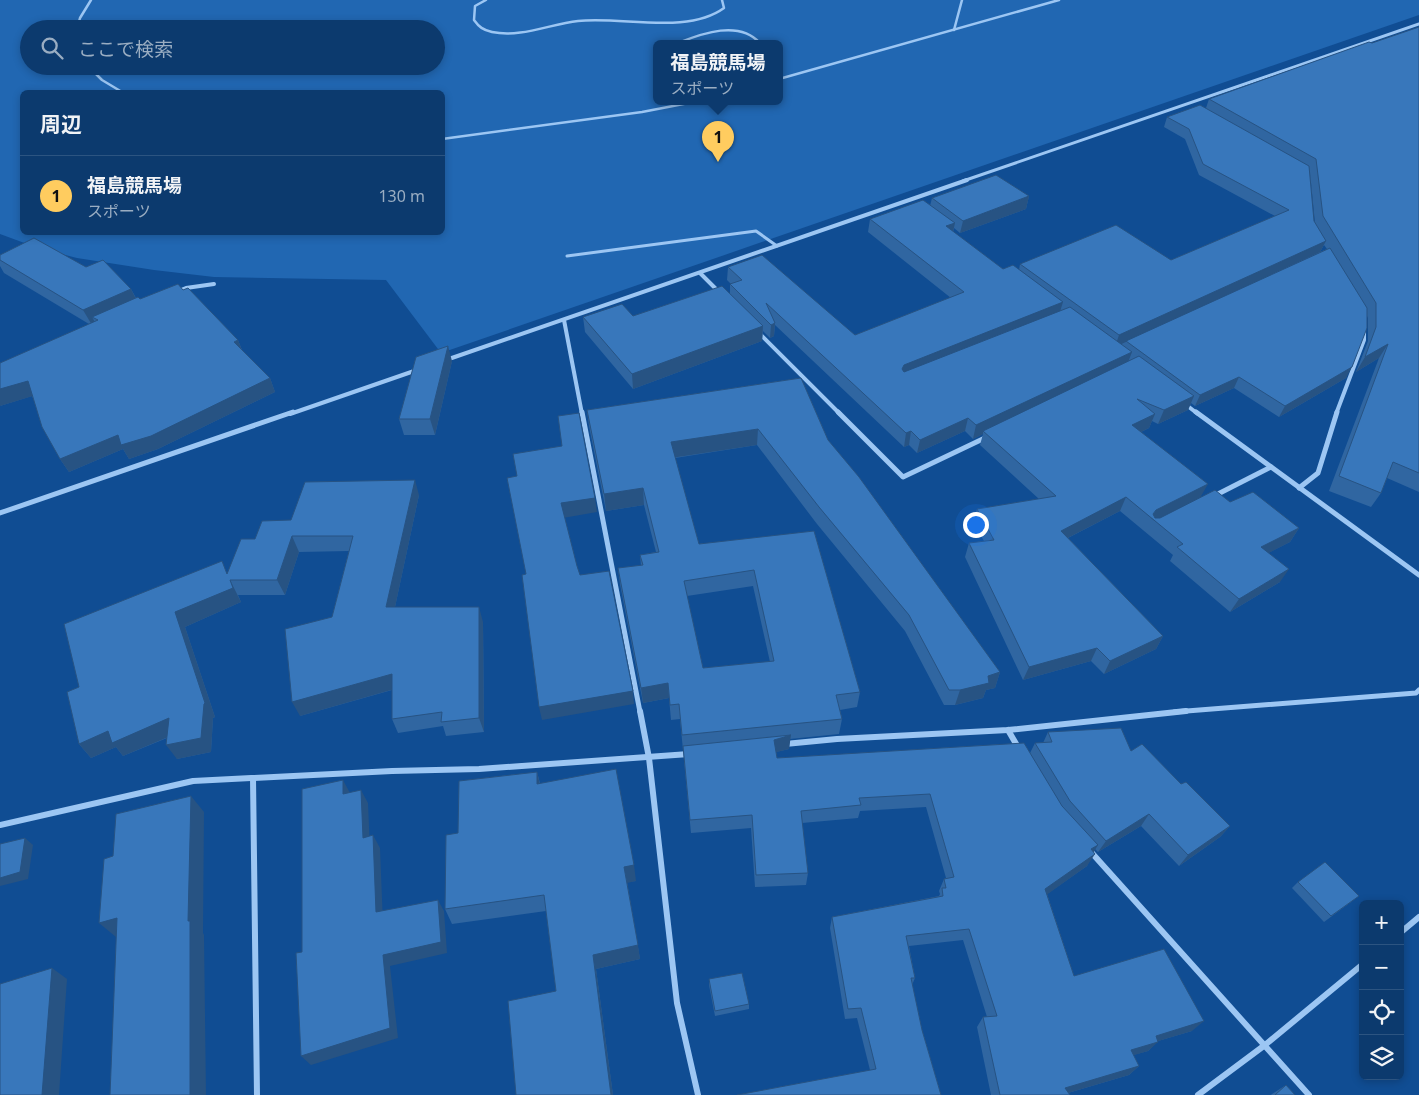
<!DOCTYPE html>
<html lang="ja">
<meta charset="utf-8">
<style>
:root{--surface:#0c3a6e;--page:#154173;--text:#f1f3f6;--muted:#9aadc2;--line:#2c5481;--accent:#ffcc5f}
body{margin:0;font-family:"Noto Sans","Noto Sans JP",sans-serif;background:var(--page);color:var(--text)}
.controls{position:absolute;right:15px;bottom:15px;display:grid;overflow:hidden;border-radius:8px;box-shadow:0 2px 8px #0003}
.controls button{width:45px;height:45px;display:grid;place-items:center;padding:0;border:0;border-bottom:1px solid var(--line);background:var(--surface);color:var(--text);font:25px sans-serif}
.you{position:absolute;left:975px;top:524px;width:18px;height:18px;margin:-12px;border:4px solid #fff;border-radius:50%;background:#1a73e8;box-shadow:0 0 0 8px #1a73e833}
.badge{display:grid;place-items:center;width:32px;height:32px;border-radius:50%;background:var(--accent);color:#111;font-size:16px;font-weight:700}
.pin{position:absolute;translate:-50% -41px;filter:drop-shadow(0 1px 2px #0008)}
.pin::after{content:'';position:absolute;top:26px;width:18px;height:15px;background:inherit;clip-path:polygon(0 0,100% 0,50% 100%)}
.popup{position:absolute;left:653px;top:40px;width:130px;height:65px;box-sizing:border-box;display:grid;place-content:center;border-radius:8px;background:var(--surface);filter:drop-shadow(0 1px 4px #0005);font-size:16px;white-space:nowrap;color:var(--muted)}
.popup b{font-size:19px;color:var(--text)}
.popup::after{content:'';position:absolute;left:50%;top:100%;margin-left:-10px;border:10px solid transparent;border-top-color:var(--surface)}
.list{margin:0;padding:0;list-style:none}
h2{display:flex;justify-content:space-between;align-items:center;height:65px;margin:0;padding:0 20px;font-size:21px}
h2 small{font-size:16px;font-weight:400;color:var(--muted)}
.list li{display:grid;grid-template-columns:32px 1fr auto;gap:15px;align-items:center;box-sizing:border-box;height:80px;padding:0 20px;border-top:1px solid var(--line)}
.list b{display:block;font-size:19px;white-space:nowrap}
.list p{margin:0;font-size:16px;white-space:nowrap;color:var(--muted)}
.list em{font-size:16px;font-style:normal;color:var(--muted)}
.icon{flex:none;width:28px;height:28px;fill:none;stroke:currentColor;stroke-width:2;stroke-linecap:round;stroke-linejoin:round}
.map{position:relative;flex:none;width:1419px;height:1095px;overflow:hidden}
.search{position:absolute;background:var(--surface);box-shadow:0 2px 8px #0003;left:20px;top:20px;width:425px;height:55px;display:flex;align-items:center;gap:12px;box-sizing:border-box;padding:0 18px;border-radius:28px;color:var(--muted);font-size:19px}
.panel{position:absolute;background:var(--surface);box-shadow:0 2px 8px #0003;left:20px;top:90px;width:425px;height:145px;border-radius:8px}
.map>svg:first-child{display:block}
.green{fill:#2167b2;fill-rule:evenodd}
.lines{fill:none;stroke-linecap:round;stroke-linejoin:round}
.service-far1{stroke:#9cc6f3;stroke-width:2.5}
.service{stroke:#9cc6f3;stroke-width:3}
.minor-far3{stroke:#9cc6f3;stroke-width:3}
.minor-far2{stroke:#9cc6f3;stroke-width:4}
.minor-far1{stroke:#9cc6f3;stroke-width:5}
.minor{stroke:#9cc6f3;stroke-width:6}
.wall{fill:#3066a1;fill-rule:evenodd}
.shaded-wall{fill:#275383}
.building{fill:#3877bb;stroke:#275383;fill-rule:evenodd}
</style>
<div class="map">
<svg width="1419" height="1095" viewBox="0 0 1419 1095">
<rect width="100%" height="100%" fill="#104d93"/>
<path class="green" d="M0,0H1419V15L441,353L386,280L214,277L154,270L77,258L38,248L0,234ZM29,29H436V66H29ZM657,43H779V101H657ZM22,92H442V232H22Z"/>
<g class="lines">
<g class="service-far1">
<path d="M486,0L475,6L474,20C479,27 483,30 492,32C521,38 550,24 578,21C622,16 687,35 724,8L722,0"/>
<polyline points="77,29 80,18 91,0"/>
<polyline points="954,30 962,0"/>
<path d="M678,43C703,33 739,20 760,43"/>
<polyline points="88,66 102,80 122,92"/>
<polyline points="779,79 1059,0"/>
<polyline points="442,139 642,112 699,101"/>
</g>
<polyline class="service" points="567,256 756,231 777,246"/>
<polyline class="minor-far3" points="963,181 1419,24"/>
<g class="minor-far2">
<polyline points="700,273 719,292"/>
<polyline points="176,292 186,288 214,284"/>
<polyline points="564,320 582,414"/>
<polyline points="758,332 840,414"/>
<polyline points="446,360 967,180"/>
<polyline points="1185,404 1198,414"/>
<polyline points="290,414 417,370"/>
<polyline points="1336,414 1364,340 1364,331"/>
</g>
<g class="minor-far1">
<polyline points="582,412 640,712"/>
<polyline points="838,412 903,477 987,437"/>
<polyline points="1196,412 1419,575"/>
<polyline points="1299,488 1318,473 1337,412"/>
<polyline points="1214,496 1271,467"/>
<polyline points="0,513 293,412"/>
<polyline points="1174,712 1416,693 1419,690"/>
</g>
<g class="minor">
<polyline points="640,711 649,758 677,1003 698,1095"/>
<polyline points="1008,730 1019,749"/>
<polyline points="785,744 837,739 1008,730 1186,711"/>
<polyline points="253,778 257,1095"/>
<polyline points="0,825 193,781 392,771 479,769 689,754"/>
<polyline points="1091,852 1309,1095"/>
<polyline points="1400,933 1419,917"/>
<polyline points="1198,1095 1265,1045 1363,964"/>
</g>
</g>
<g class="wall">
<path d="M1419,27V492L1387,478L1381,493L1371,507L1329,491L1379,358L1356,372L1368,341V318L1367,316L1346,378L1279,417L1234,388L1195,406L1191,403L1188,410L1158,424L1152,421L1149,428L1141,432L1201,498L1230,502L1299,528L1290,542L1268,553L1280,582L1230,612L1170,561L1173,555L1120,511L1068,538L1163,636L1156,649L1104,674L1091,661L1023,680L965,557L969,543L984,541L973,522L977,509L1039,499L980,445L983,434L973,439L965,431L917,453L909,445L904,447L775,325L774,336L770,338L763,331L762,341L633,389L585,332L583,317L633,316L730,293V284H731L727,280L728,267L855,335L951,298L868,232L870,219L930,206L932,198L1029,196L1026,209L960,233L954,228L953,232L1003,269L1019,270L1020,264L1171,260L1275,216L1199,175L1185,139L1164,127L1167,117L1206,108L1209,99ZM1310,173L1315,223L1314,221ZM1324,245L1327,249L1320,252Z"/>
<polygon points="0,255 86,267 131,289 136,298 140,299 183,290 238,340 242,350 270,378 275,392 158,449 129,459 123,449 69,472 60,459 32,396 0,406 89,324 4,273 0,266"/>
<polygon points="452,361 435,435 404,435 399,419"/>
<path d="M801,378L828,440L1000,672L995,688L986,690L983,698L955,705H944L905,631L817,524L757,445L675,458L699,544L814,531L860,692L857,707L840,710L842,719L839,734L790,739L789,749L776,752L777,758L1030,753L1035,743H1043L1048,732L1131,751L1181,784L1230,826L1220,837L1179,866L1141,826L1098,852L1095,849L1087,866L1047,894L1074,976L1192,1031L1158,1041L1148,1051L1133,1055L1139,1066L1129,1075L1068,1093L1070,1095H991L977,1027L983,1017H987L963,940L909,946L915,978L912,985L922,1030L941,1095L870,1070L857,1018L845,1019L830,928L832,917L939,896L940,894L939,891L944,879L946,878L926,807L860,811L858,818L802,823L808,873L806,885L755,887L751,828L691,833L680,719L671,720L669,698L643,703L620,584L618,568L641,566L640,555L656,552L644,505L606,511L589,426L587,410ZM753,586L770,662L703,668L687,596Z"/>
<polygon points="419,495 395,607 483,622 484,732 446,736 443,726 398,733 392,719 392,690 300,716 332,617 349,551 299,552 285,595 238,595 241,602 185,627 215,717 213,718 211,752 177,759 167,738 123,756 116,747 91,758 79,744 79,687 228,572 255,539 291,520"/>
<polygon points="537,772 540,783 636,881 627,882 640,959 596,969 613,1095 516,1095 556,991 546,911 452,924 445,909 458,833"/>
<polygon points="1298,882 1351,902 1324,922 1292,888"/>
<polygon points="709,979 749,1004 749,1009 715,1016 709,985"/>
<polygon points="1286,1085 1295,1095 1271,1095 1272,1094"/>
</g>
<g class="shaded-wall">
<polygon points="1029,196 1026,209 960,233 963,221"/>
<polygon points="955,223 952,236 946,226"/>
<polygon points="1326,241 1320,252 1115,347 1119,335"/>
<polygon points="131,289 139,305 92,317 96,324 92,325 83,310"/>
<polygon points="1063,302 1059,315 899,382 902,369 904,365"/>
<polygon points="775,323 774,336 770,338 771,325"/>
<polygon points="763,326 762,341 633,389 632,374"/>
<polygon points="238,340 243,353 234,342"/>
<polygon points="1388,344 1379,358 1356,372 1365,357"/>
<polygon points="448,346 452,361 435,435 430,419"/>
<polygon points="1132,352 1127,365 983,431 983,434 973,439 976,425"/>
<polygon points="1352,367 1346,378 1279,417 1285,406"/>
<polygon points="1239,377 1234,388 1195,406 1200,395"/>
<polygon points="270,378 275,392 158,449 129,459 123,449 69,472 60,459 118,435"/>
<polygon points="28,381 36,395 0,406 0,389"/>
<polygon points="1194,396 1188,410 1158,424 1164,410"/>
<polygon points="1155,414 1149,428 1127,439 1132,425"/>
<polygon points="968,418 965,431 917,453 920,440"/>
<polygon points="758,429 757,445 671,458 671,442"/>
<polygon points="911,431 909,445 904,447 906,433"/>
<polygon points="415,480 419,495 392,621 386,607"/>
<polygon points="1208,484 1200,498 1155,521 1151,518 1156,510"/>
<polygon points="643,488 644,505 606,511 604,494"/>
<polygon points="1126,497 1120,511 1056,544 1061,531"/>
<polygon points="595,498 597,512 563,518 561,503"/>
<polygon points="1299,528 1290,542 1253,561 1261,547"/>
<polygon points="292,536 299,552 285,595 277,580"/>
<polygon points="1289,569 1280,582 1230,612 1239,599"/>
<polygon points="230,580 241,602 185,627 215,717 213,718 211,752 177,759 166,745 201,738 175,612"/>
<polygon points="479,607 483,622 484,732 479,718"/>
<polygon points="1163,636 1156,649 1104,674 1110,661"/>
<polygon points="1097,648 1091,661 1023,680 1029,667"/>
<polygon points="1000,672 995,688 986,690 983,698 955,705 960,690 988,676"/>
<polygon points="392,674 398,688 300,716 292,702"/>
<polygon points="668,683 669,698 643,703 641,688"/>
<polygon points="633,691 634,704 542,720 539,707"/>
<polygon points="169,718 180,732 123,756 116,747 91,758 79,744 108,731"/>
<polygon points="791,735 789,749 773,753 774,740"/>
<polygon points="537,772 541,789 537,784"/>
<polygon points="343,780 350,793 343,794"/>
<polygon points="361,790 368,803 370,850 363,838"/>
<polygon points="191,796 204,812 203,933 204,935 206,1095 190,1095 188,921"/>
<polygon points="1149,814 1141,826 1098,852 1106,841"/>
<polygon points="1230,826 1220,837 1179,866 1188,855"/>
<polygon points="373,835 380,848 383,924 376,912"/>
<polygon points="25,838 33,845 28,879 0,886 0,878"/>
<polygon points="1098,845 1090,858 1091,849"/>
<polygon points="1095,854 1087,866 1038,901 1045,889"/>
<polygon points="634,865 636,881 627,883 624,867"/>
<polygon points="438,900 444,911 447,953 390,966 398,1038 311,1065 301,1056 383,955"/>
<polygon points="117,918 134,932 116,937 99,923"/>
<polygon points="638,945 640,959 596,969 613,1095 611,1095 593,955"/>
<polygon points="52,968 67,979 59,1095 42,1095"/>
<polygon points="1204,1021 1192,1031 1145,1045 1156,1036"/>
<polygon points="1158,1042 1148,1051 1121,1059 1131,1050"/>
<polygon points="1139,1066 1129,1075 1061,1095 1065,1088"/>
</g>
<g class="building">
<polygon points="1419,27 1419,473 1393,462 1381,493 1339,476 1388,344 1365,357 1376,327 1376,303 1323,216 1316,159 1209,99 1369,42 1372,43"/>
<polygon points="1200,105 1309,166 1314,221 1326,241 1119,335 1020,264 1116,225 1171,260 1289,210 1203,164 1189,129 1167,117"/>
<polygon points="996,175 1029,196 963,221 932,198"/>
<polygon points="923,200 955,223 946,226 1003,269 1013,265 1063,302 904,365 902,369 904,372 1070,307 1132,352 976,425 968,418 920,440 911,431 906,433 766,303 775,323 771,325 730,284 742,280 728,267 762,255 855,335 964,292 870,219"/>
<polygon points="34,238 86,267 103,260 131,289 83,310 0,260 0,255"/>
<polygon points="1330,248 1367,308 1367,328 1352,367 1285,406 1239,377 1200,395 1126,341"/>
<polygon points="178,284 183,290 188,288 238,340 234,342 270,378 151,436 121,445 118,435 60,459 42,427 28,381 0,389 0,363 98,320 92,317 138,297 140,299"/>
<polygon points="722,286 763,326 632,374 583,317 622,304 633,316"/>
<polygon points="448,346 430,419 399,419 416,357"/>
<polygon points="1139,356 1194,396 1164,410 1137,399 1155,414 1132,425 1208,484 1156,510 1153,514 1155,518 1160,518 1215,490 1230,502 1253,492 1299,528 1261,547 1289,569 1239,599 1177,547 1183,544 1126,497 1061,531 1163,636 1110,661 1097,648 1029,667 969,543 994,540 977,509 1056,496 983,431"/>
<path d="M801,378L828,440L859,477L1000,672L988,676L989,683L960,690H949L909,615L819,507L758,429L671,442L699,544L814,531L860,692L836,695L842,719L682,735L679,704L670,705L668,683L641,688L618,568L643,565L640,555L659,552L643,488L604,494L587,410ZM754,570L774,661L703,668L684,581Z"/>
<polygon points="579,413 595,498 561,503 577,566 580,575 609,571 633,691 539,707 522,575 526,574 507,478 517,476 513,454 562,446 558,416"/>
<polygon points="415,480 386,607 479,607 479,718 441,722 442,712 392,719 392,674 292,702 285,629 332,617 353,536 292,536 277,580 230,580 233,588 175,612 205,703 204,704 201,738 166,745 169,718 112,743 108,731 79,744 67,692 79,687 64,624 222,561 227,574 241,539 255,539 262,521 291,520 305,482"/>
<polygon points="1121,728 1131,751 1142,744 1181,784 1186,782 1230,826 1188,855 1149,814 1106,841 1070,801 1035,743 1052,742 1048,732"/>
<polygon points="791,735 774,740 777,758 1024,743 1062,806 1098,845 1091,849 1095,854 1045,889 1074,976 1164,949 1204,1021 1156,1036 1158,1042 1131,1050 1139,1066 1065,1088 1070,1095 1000,1095 983,1017 997,1016 969,929 906,936 915,978 911,978 922,1030 941,1095 737,1095 876,1069 861,1008 848,1009 832,917 943,896 942,888 946,888 944,879 954,877 930,794 859,798 861,805 801,811 808,873 756,875 752,815 690,820 683,746"/>
<polygon points="616,769 634,865 624,867 638,945 593,955 611,1095 516,1095 508,1001 556,991 544,895 445,909 446,835 458,833 459,781 537,772 537,784"/>
<polygon points="343,780 343,794 361,790 363,838 373,835 376,912 438,900 441,942 383,955 390,1028 301,1056 296,953 302,952 302,789"/>
<polygon points="191,796 188,921 190,921 190,1095 110,1095 117,918 99,923 104,859 113,856 116,814"/>
<polygon points="25,838 20,872 0,878 0,844"/>
<polygon points="1325,862 1359,896 1331,916 1298,882"/>
<polygon points="52,968 42,1095 0,1095 0,984"/>
<polygon points="742,973 749,1004 715,1011 709,979"/>
<polygon points="1286,1085 1295,1095 1275,1095"/>
</g>
</svg>
<div class="controls">
<button>+</button>
<button>−</button>
<button><svg class="icon" aria-label="locate" viewBox="0 0 24 24"><circle cx="12" cy="12" r="6"/><path d="M12 2v4M12 18v4M2 12h4M18 12h4"/></svg></button>
<button><svg class="icon" aria-label="layers" viewBox="0 0 24 24"><path d="M12 4l9 5-9 5-9-5zM3 14l9 5 9-5"/></svg></button>
</div>
<div class="you"></div>
<div class="pin badge" style="left:718px;top:162px">1</div>
<div class="popup"><b>福島競馬場</b>スポーツ</div>
<div class="search"><svg class="icon" aria-label="search" viewBox="0 0 24 24"><circle cx="10" cy="10" r="6"/><path d="M15 15l6 6"/></svg>ここで検索</div>
<section class="panel">
<h2>周辺<small></small></h2>
<ul class="list">
<li><span class="badge">1</span><div><b>福島競馬場</b><p>スポーツ</p></div><em>130 m</em></li>
</ul>
</section>
</div>
